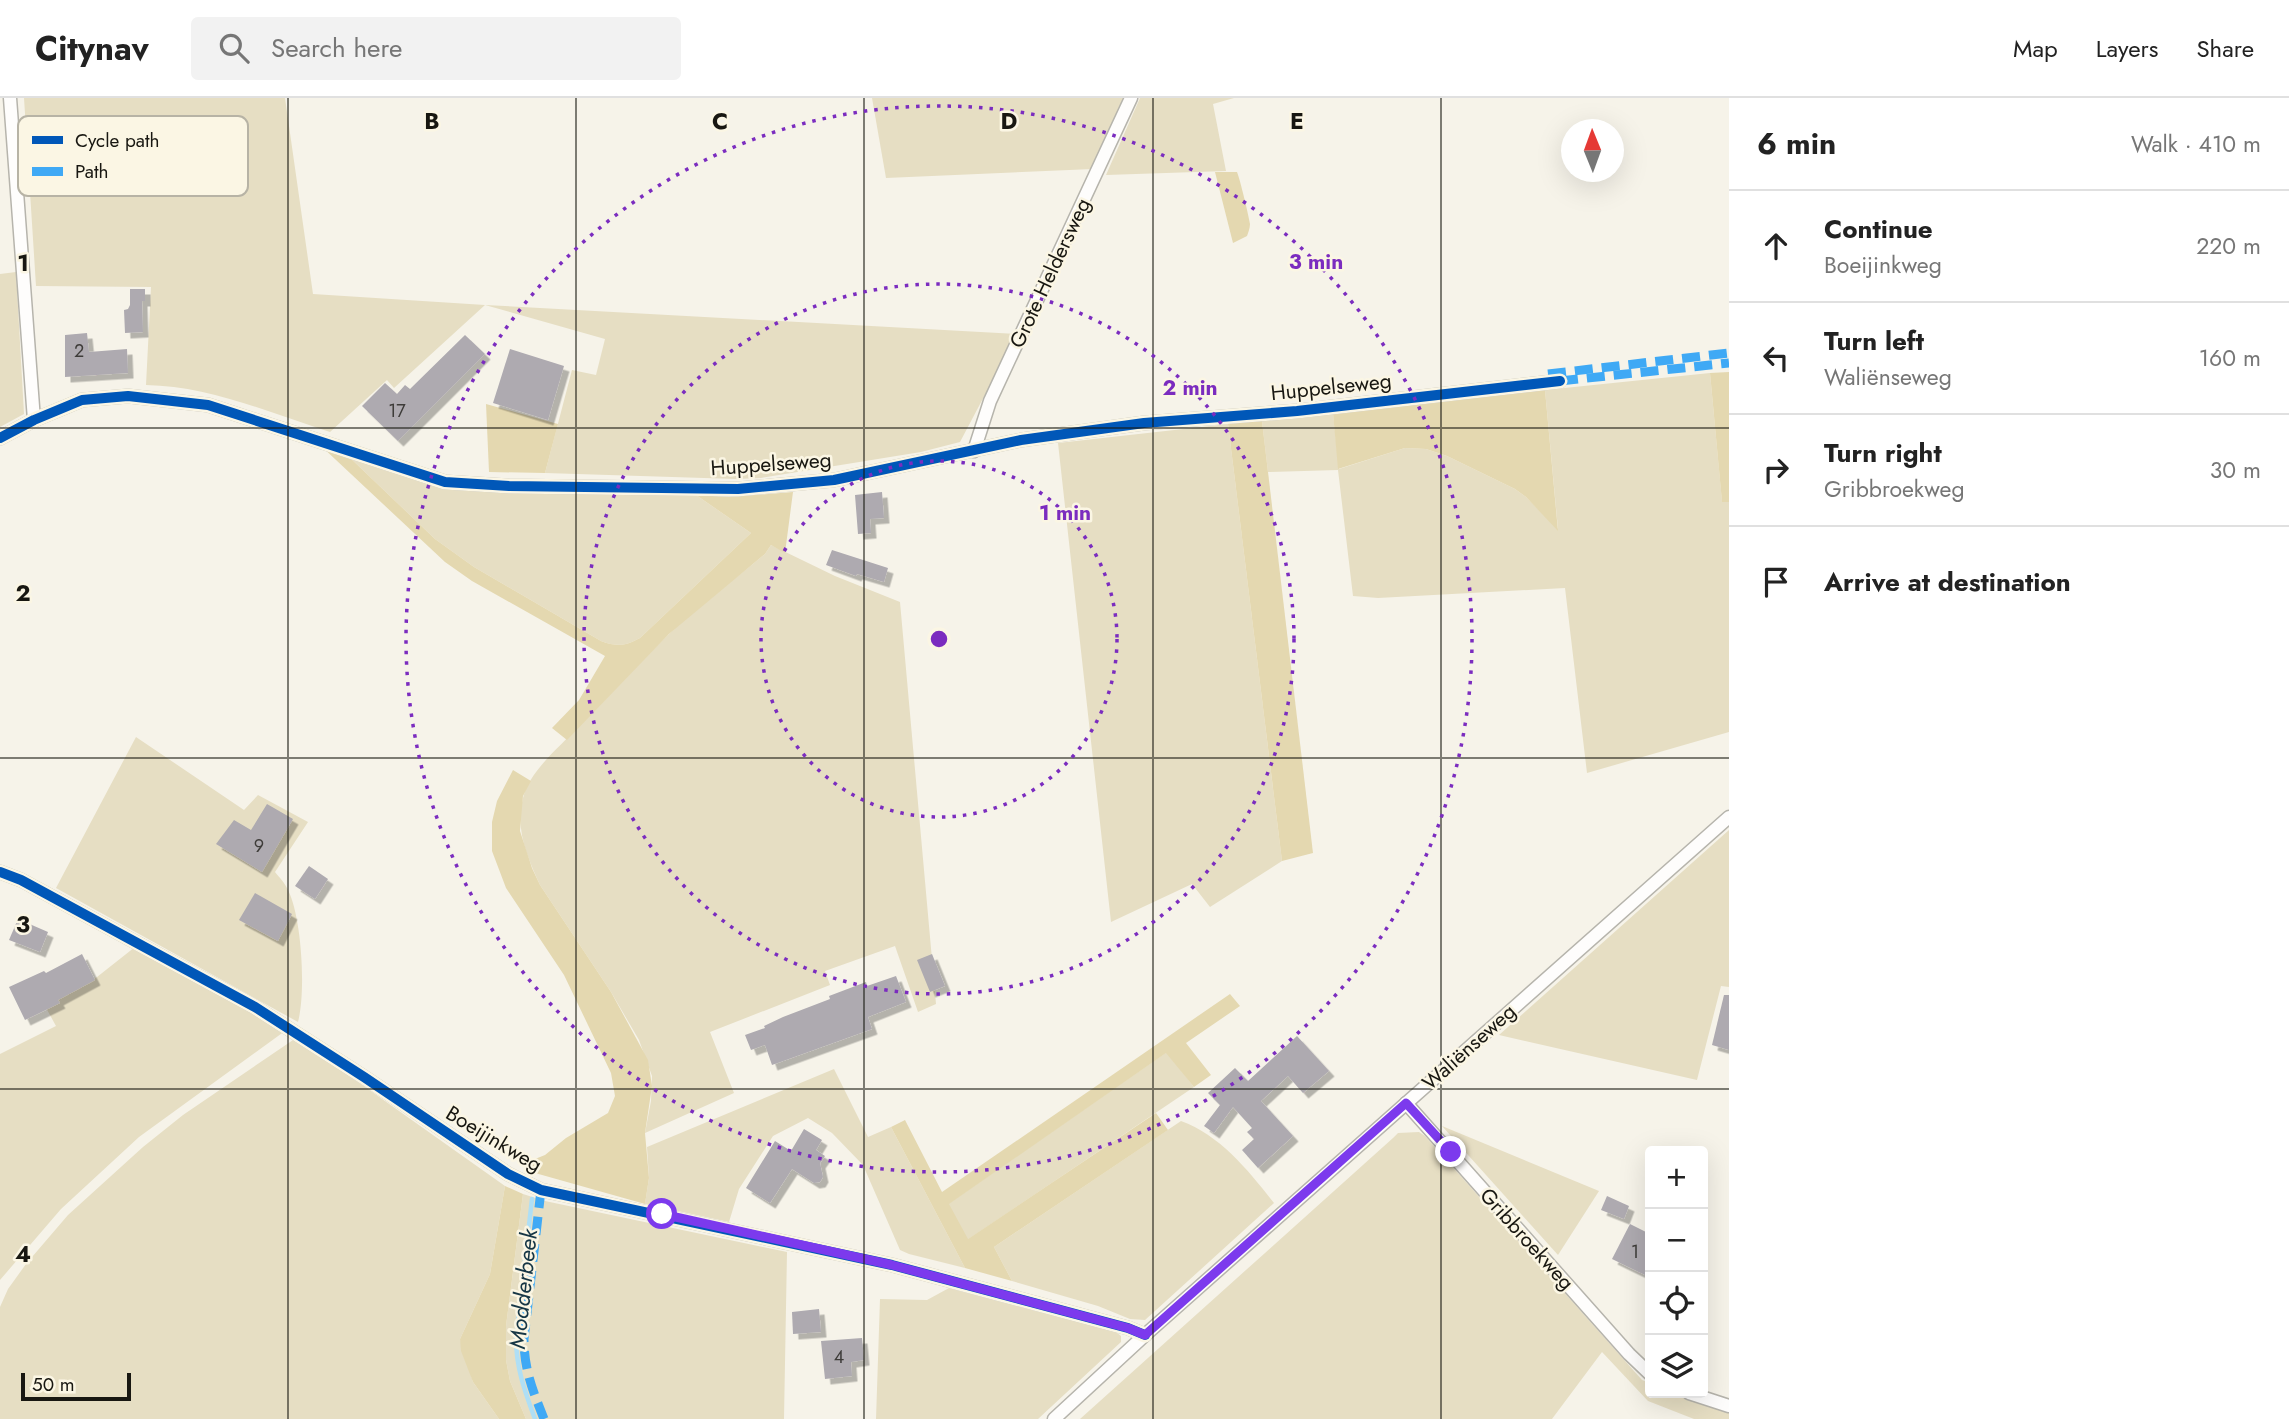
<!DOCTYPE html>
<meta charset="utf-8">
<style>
:root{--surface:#fff;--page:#f2f2f2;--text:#222;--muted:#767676;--line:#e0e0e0}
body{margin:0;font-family:Jost,sans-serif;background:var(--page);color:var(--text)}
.controls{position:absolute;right:21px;bottom:21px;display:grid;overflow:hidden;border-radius:7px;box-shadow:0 7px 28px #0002}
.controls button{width:63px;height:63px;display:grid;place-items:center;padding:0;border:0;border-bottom:2px solid var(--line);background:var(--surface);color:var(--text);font:35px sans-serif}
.compass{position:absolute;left:1561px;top:21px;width:63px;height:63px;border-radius:50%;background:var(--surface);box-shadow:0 7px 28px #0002;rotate:359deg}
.scale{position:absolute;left:21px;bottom:18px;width:110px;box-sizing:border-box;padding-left:7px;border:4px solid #181711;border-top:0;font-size:19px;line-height:24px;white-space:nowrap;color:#181711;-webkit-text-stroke:5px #fbf6e4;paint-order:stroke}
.stop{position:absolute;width:21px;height:21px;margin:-16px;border:5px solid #7c3aed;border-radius:50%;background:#fff}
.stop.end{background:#7c3aed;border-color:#fff;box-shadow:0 2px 7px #0008}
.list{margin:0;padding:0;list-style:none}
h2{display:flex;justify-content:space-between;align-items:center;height:91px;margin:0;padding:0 28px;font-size:30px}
h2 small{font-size:23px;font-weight:400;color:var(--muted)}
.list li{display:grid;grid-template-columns:46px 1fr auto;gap:21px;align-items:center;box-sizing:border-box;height:112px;padding:0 28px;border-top:2px solid var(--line)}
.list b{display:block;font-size:26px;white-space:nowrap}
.list p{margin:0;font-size:23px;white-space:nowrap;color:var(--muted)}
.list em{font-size:23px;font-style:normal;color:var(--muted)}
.icon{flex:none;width:38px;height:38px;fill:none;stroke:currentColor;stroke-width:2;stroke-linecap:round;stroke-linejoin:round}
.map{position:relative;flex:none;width:1729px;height:1321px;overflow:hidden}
header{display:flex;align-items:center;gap:42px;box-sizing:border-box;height:98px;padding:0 35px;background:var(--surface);border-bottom:2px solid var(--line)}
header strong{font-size:33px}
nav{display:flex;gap:38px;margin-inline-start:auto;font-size:24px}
.search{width:490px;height:63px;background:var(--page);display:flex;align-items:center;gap:18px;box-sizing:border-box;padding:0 24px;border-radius:7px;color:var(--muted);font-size:26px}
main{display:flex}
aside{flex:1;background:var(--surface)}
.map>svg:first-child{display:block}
.green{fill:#e6dec3}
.forest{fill:#e4d8b0}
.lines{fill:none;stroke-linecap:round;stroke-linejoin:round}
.stream{stroke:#afdff5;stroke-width:4.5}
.building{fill:#aeaab0;filter:url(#shadow)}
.minor-casing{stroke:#b6b4ac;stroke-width:15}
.minor{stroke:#fefdfc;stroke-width:12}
.quiet{stroke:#3fa9f5;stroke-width:9;stroke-dasharray:18 9;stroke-linecap:butt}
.cycleway-casing{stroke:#fbf6e4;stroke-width:15}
.cycleway{stroke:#0057b8;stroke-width:10}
.route{stroke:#7c3aed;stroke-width:9}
.grid{fill:none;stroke:#181711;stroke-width:2;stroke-opacity:0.55}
.ring{fill:none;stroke:#7b2cbf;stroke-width:3.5;stroke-dasharray:3.5 7}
.labels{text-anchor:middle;stroke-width:5;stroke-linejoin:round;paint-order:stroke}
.number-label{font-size:18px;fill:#3e3c39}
.street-label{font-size:21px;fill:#181711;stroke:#fbf6e4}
.water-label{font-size:23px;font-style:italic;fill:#163645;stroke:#fbf6e4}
.key{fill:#fbf6e4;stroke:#b7b3a5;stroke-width:2}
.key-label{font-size:19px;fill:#181711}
.grid-label{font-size:23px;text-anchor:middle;font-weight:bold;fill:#181711;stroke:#fbf6e4;stroke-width:5;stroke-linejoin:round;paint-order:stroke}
.centre{fill:#7b2cbf;stroke:#fbf6e4;stroke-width:3.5}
.ring-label{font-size:21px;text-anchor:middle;font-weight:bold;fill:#7b2cbf;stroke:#fbf6e4;stroke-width:5;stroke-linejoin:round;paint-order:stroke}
</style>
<header>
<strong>Citynav</strong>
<div class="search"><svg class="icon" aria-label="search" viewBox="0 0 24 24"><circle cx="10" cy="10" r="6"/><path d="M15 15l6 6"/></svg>Search here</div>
<nav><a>Map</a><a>Layers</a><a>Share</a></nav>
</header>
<main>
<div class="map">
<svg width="1729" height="1321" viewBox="0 0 1729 1321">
<defs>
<filter id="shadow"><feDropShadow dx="5.5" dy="5.5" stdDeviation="0" flood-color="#0004"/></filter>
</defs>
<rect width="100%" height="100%" fill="#f6f3e9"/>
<g class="green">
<path d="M24,0H285L313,196L485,207L1017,236L960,344L921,354L761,380L736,381L545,375L572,272L596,277L605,241L485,207L394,290L387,282L330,334C271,315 209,288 146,287L151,189L36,188Z"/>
<polygon points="872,0 1123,0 1093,71 886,80"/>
<polygon points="1140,0 1234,0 1213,6 1226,73 1106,77"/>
<polygon points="16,174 24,316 0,329 0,176"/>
<polygon points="1710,275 1722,403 1729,404 1729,634 1587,675 1565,490 1378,500 1353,498 1338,372 1268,374 1262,323 1333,315 1339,371 1405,350 1426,351 1447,358 1515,391 1526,399 1558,431 1545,292"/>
<polygon points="1228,326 1282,763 1210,809 1192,786 1111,824 1058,345"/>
<path d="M345,355L453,387L696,397L751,435L640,540C625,548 617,549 601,543L474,469L435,441Z"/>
<path d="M771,447L835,478L900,504L936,906L918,914L895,848L825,873L830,887L710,934L734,995L645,1035L651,1003L652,978L639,942L611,894L540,787C527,758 515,732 523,700C530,672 560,649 578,629C608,599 637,567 667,538C698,508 733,483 765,456Z"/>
<path d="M136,639L244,712L258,697L308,724L275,774C279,779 285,785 288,792C302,820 306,894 298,924L56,790Z"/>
<polygon points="1729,732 1729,889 1721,888 1697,982 1499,937"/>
<polygon points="135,849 285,933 139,1039 61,1111 0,1182 0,956 56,928 45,908 97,879"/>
<polygon points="296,940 505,1088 490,1176 460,1241 473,1284 499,1321 0,1321 0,1209 8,1191 26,1166 68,1117 143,1049 183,1017"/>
<polygon points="1167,954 1194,989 967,1142 948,1106"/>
<polygon points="834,971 868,1039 891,1029 965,1170 909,1156 900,1152 863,1067 832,1035 808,1020 773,1038 739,1091 729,1124 645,1106 649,1080 647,1049"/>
<path d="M1181,1023C1220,1037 1249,1073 1274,1105L1145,1222L1130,1221L1098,1208L1012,1183L994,1149Z"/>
<polygon points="1442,1028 1599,1093 1558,1157"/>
<polygon points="1419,1034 1425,1038 1642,1282 1650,1285 1650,1295 1675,1295 1729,1313 1729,1321 1694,1321 1648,1303 1602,1254 1552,1321 1080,1321 1393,1040 1398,1035"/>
<polygon points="523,1096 545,1103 787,1154 784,1321 526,1321 510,1283 506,1262 506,1228"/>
<polygon points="949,1190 1116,1234 1121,1238 1121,1244 1038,1321 876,1321 880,1201 927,1202"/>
</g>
<g class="forest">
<path d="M1215,74H1237C1240,81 1249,119 1250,126C1250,130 1248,135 1247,138L1233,145Z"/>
<polygon points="1729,274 1729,404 1722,404 1710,275"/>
<polygon points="1545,292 1558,433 1526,399 1515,391 1447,358 1426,351 1405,350 1338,371 1333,315"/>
<polygon points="486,306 558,326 545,375 489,374"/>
<polygon points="1262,323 1313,755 1282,763 1228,326"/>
<path d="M320,347L345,355L435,441L474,469L601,543C617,549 625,548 640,540L751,435L696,397L729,399L793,394L785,455L771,447L765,456L669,536L567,642L552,630L579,602L605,558L472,483L445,464Z"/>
<polygon points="513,672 531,683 523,698 520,733 532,770 540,787 611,894 648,962 652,988 645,1035 649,1080 645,1106 535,1075 520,1067 545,1057 566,1040 608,1015 615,998 611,975 564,877 506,790 492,753 492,724 497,703"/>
<polygon points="1230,896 1240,908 1186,945 1211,977 1194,989 1166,955 949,1106 968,1141 1156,1015 1168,1032 994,1149 1012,1183 965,1170 891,1029 905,1022 942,1094"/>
<polygon points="505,1088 523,1096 506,1228 506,1262 510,1283 526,1321 499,1321 473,1284 461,1253 460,1241 490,1176"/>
</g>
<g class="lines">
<path class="stream" d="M532,1101L516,1240C516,1270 525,1294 535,1321"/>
</g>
<g class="building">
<polygon points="130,191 145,191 145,203 142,203 143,234 125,235 124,212 128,211 130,207"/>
<polygon points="87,235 89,254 127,251 128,275 65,279 65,237"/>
<polygon points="465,237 485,256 398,343 362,308 385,285 397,296 405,287 410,291"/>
<polygon points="510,251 564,268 548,322 493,305"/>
<polygon points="882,394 884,420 870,421 871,435 858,436 855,397"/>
<polygon points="832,452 888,470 884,484 857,476 856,478 826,467"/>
<polygon points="267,706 293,721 262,774 216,746 234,722 251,732"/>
<polygon points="309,768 328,781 315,801 295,788"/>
<polygon points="255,795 292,816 278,843 239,822"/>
<polygon points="18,821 48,834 40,854 9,842"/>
<polygon points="82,856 95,882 58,902 60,905 25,922 9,889 44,873 46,875"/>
<polygon points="932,856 945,888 930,894 917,862"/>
<polygon points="896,878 906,904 868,919 872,931 772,967 765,947 751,952 745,937 765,930 764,928 783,919 830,901 829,898 866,884 867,888"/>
<polygon points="1724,897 1729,897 1729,952 1712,947"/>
<polygon points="1297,938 1329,973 1303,995 1288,978 1261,1003 1293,1038 1258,1070 1242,1052 1254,1041 1247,1034 1252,1030 1233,1009 1214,1035 1204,1028 1220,1007 1208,995 1235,970 1248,983"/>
<polygon points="804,1031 822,1042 816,1052 825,1058 820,1065 823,1079 820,1084 814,1085 792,1071 770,1105 746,1090 775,1043 791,1053"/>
<polygon points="1607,1098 1629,1108 1624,1121 1601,1112"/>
<polygon points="1630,1126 1650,1136 1650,1167 1645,1177 1612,1161"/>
<polygon points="819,1211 821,1234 793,1236 792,1214"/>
<polygon points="862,1240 864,1262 851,1264 852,1278 825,1281 821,1243"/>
</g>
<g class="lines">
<g class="minor-casing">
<g id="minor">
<polyline points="10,0 34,322"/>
<polyline points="0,340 34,322 82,302 128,298 208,307 445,384 509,388 738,391 834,382 1021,342 1144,325 1297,313 1560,283"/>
<polyline points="974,353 990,303 1131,0"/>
<polyline points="0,774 21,782 255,909 364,979 508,1076 541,1092 892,1167 1128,1230 1145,1237"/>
<polyline points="1406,1005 1629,1256 1650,1276"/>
<polyline points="1689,1295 1729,1308"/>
<polyline points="1054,1321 1145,1237 1729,719"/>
</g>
</g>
<use href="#minor" class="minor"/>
<g class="quiet">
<polyline points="1548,276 1729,255"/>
<polyline points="1560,283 1729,265"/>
<path d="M541,1092L524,1241C524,1272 533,1293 544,1321"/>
</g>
<g class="cycleway-casing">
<g id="cycleway">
<polyline points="0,340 34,322 82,302 128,298 208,307 445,384 509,388 738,391 834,382 1021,342 1144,325 1297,313 1560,283"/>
<polyline points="0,774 21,782 255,909 364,979 508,1076 541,1092 892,1167 1128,1230 1145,1237"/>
</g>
</g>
<use href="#cycleway" class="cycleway"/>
</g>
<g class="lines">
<polyline class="route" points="662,1116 892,1167 1128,1230 1145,1237 1406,1005 1451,1054"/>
</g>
<path class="grid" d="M288,0V1321M576,0V1321M864,0V1321M1153,0V1321M1441,0V1321M0,330H1729M0,660H1729M0,991H1729"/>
<g class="ring">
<circle cx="939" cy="541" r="178"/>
<circle cx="939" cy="541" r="355"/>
<circle cx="939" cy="541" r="533"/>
</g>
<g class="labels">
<g class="number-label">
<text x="79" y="259">2</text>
<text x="397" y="319">17</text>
<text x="259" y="754">9</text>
<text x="1635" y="1160">1</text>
<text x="839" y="1265">4</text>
</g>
<g class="street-label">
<text transform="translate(1050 175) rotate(-65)" y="7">Grote Heldersweg</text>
<text transform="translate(1331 289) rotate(-6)" y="7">Huppelseweg</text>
<text transform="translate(771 366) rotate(-4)" y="7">Huppelseweg</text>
<text transform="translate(1469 949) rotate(-42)" y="7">Waliënseweg</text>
<text transform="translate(494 1041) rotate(31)" y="7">Boeijinkweg</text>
<text transform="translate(1527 1141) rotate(48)" y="7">Gribbroekweg</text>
</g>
<g class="water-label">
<text transform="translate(523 1191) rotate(-84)" y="8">Modderbeek</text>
</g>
</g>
<rect x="18" y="18" width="230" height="80" rx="10" class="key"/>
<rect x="32" y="38" width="31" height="8" fill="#0057b8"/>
<rect x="32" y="69" width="31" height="9" fill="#3fa9f5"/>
<g class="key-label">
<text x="75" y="49">Cycle path</text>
<text x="75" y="80">Path</text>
</g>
<g class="grid-label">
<text x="432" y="31">B</text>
<text x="720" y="31">C</text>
<text x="1009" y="31">D</text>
<text x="1297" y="31">E</text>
<text x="23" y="173">1</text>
<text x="23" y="503">2</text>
<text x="23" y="834">3</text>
<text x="23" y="1164">4</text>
</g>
<circle cx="939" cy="541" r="10" class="centre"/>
<g class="ring-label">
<text x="1316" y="171">3 min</text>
<text x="1190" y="297">2 min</text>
<text x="1065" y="422">1 min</text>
</g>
</svg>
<div class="controls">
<button>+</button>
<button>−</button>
<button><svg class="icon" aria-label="locate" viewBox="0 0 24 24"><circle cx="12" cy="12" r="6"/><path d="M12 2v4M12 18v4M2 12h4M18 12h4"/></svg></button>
<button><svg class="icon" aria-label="layers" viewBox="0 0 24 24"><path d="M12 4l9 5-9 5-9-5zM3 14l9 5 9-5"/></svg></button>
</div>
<svg class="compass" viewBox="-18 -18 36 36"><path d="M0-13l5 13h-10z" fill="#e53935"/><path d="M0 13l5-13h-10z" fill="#767676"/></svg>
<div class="scale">50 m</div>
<div class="stop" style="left:662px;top:1116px"></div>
<div class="stop end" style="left:1451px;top:1054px"></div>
</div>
<aside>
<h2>6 min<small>Walk · 410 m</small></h2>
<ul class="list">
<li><svg class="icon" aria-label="ahead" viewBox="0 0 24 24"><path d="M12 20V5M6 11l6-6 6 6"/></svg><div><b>Continue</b><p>Boeijinkweg</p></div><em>220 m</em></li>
<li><svg class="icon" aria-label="left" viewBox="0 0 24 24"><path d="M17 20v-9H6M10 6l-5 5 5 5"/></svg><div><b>Turn left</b><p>Waliënseweg</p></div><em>160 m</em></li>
<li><svg class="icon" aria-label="right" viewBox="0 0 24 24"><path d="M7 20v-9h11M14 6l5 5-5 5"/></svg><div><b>Turn right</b><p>Gribbroekweg</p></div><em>30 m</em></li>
<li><svg class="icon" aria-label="arrive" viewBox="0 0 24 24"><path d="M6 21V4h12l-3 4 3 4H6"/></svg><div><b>Arrive at destination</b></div></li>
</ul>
</aside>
</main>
